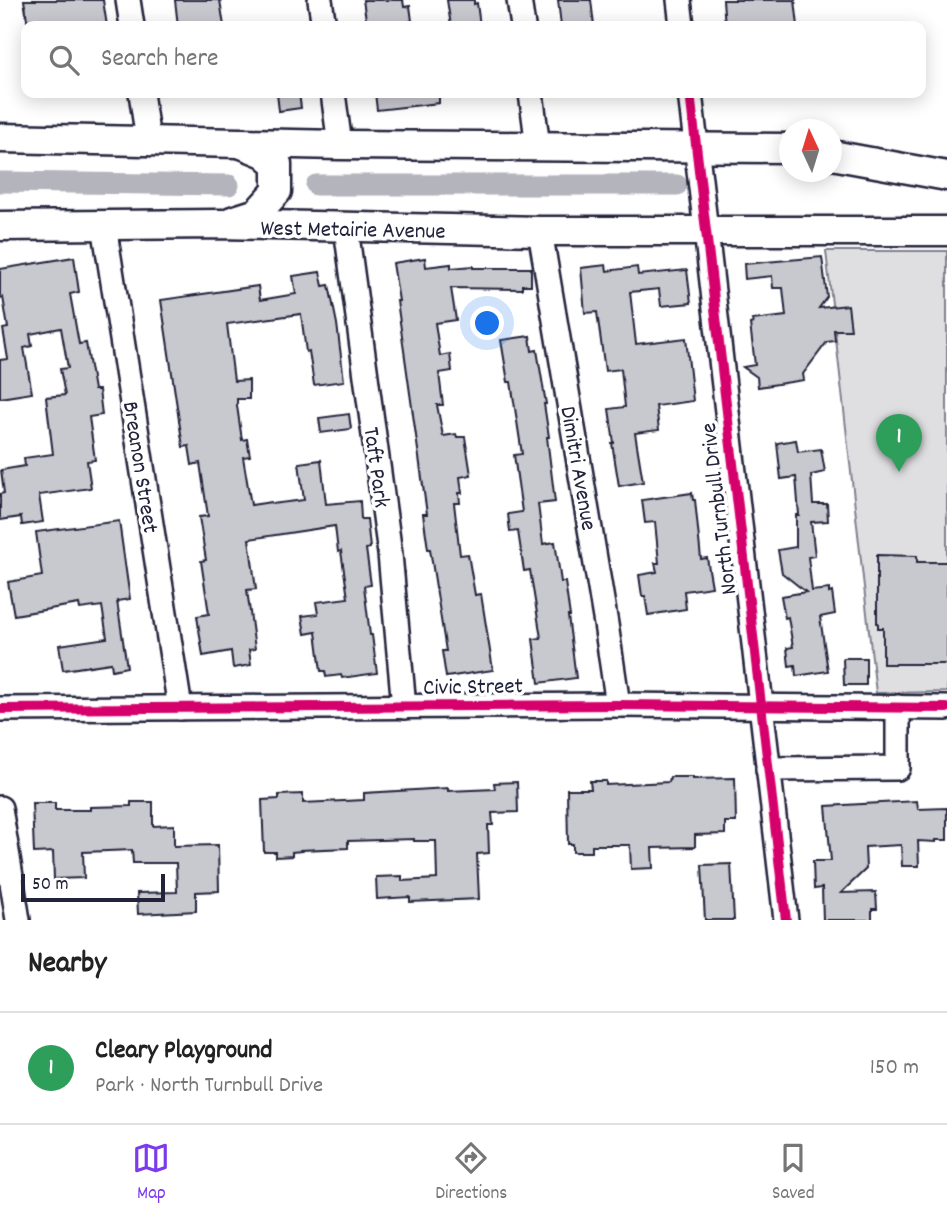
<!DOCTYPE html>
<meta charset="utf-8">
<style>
:root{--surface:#fff;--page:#f2f2f2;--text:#222;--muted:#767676;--line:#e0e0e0;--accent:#7c3aed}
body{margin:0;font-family:Dekko,sans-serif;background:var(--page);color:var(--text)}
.compass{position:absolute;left:779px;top:119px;width:63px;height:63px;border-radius:50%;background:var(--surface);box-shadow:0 4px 18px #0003;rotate:356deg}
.scale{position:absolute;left:21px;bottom:18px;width:144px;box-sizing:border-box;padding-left:7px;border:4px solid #22223b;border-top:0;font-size:19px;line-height:24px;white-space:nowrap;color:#22223b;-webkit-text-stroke:5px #fff;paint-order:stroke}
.you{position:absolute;left:488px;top:324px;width:24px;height:24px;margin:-18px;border:5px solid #fff;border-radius:50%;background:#1a73e8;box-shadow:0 0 0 10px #1a73e833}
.badge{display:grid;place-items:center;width:46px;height:46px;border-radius:50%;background:var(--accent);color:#fff;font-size:23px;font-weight:700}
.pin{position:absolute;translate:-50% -58px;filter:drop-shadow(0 2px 4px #0008)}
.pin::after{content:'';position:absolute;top:37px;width:24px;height:21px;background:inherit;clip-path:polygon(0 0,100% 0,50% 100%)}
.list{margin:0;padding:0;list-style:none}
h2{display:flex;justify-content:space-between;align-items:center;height:91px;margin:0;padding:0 28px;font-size:30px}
h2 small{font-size:23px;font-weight:400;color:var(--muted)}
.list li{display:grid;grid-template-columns:46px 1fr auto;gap:21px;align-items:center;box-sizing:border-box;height:112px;padding:0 28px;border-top:2px solid var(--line)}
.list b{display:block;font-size:26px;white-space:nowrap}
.list p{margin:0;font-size:23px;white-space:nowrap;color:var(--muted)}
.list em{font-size:23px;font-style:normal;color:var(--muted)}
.icon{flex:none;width:38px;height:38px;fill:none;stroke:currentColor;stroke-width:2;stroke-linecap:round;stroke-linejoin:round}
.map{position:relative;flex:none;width:947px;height:920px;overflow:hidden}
.search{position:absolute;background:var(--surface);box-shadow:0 4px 18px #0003;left:21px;right:21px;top:21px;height:77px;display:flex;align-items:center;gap:18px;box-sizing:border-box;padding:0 24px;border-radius:14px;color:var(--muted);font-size:26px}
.sheet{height:203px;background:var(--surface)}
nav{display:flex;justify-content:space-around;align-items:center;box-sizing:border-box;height:98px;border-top:2px solid var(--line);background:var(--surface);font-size:19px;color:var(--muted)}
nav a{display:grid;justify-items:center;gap:4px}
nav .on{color:var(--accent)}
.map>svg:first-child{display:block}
.green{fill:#dfdfe2;stroke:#80808e;stroke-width:2}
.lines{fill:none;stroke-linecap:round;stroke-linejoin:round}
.canal{stroke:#b4b4bc;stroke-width:21}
.building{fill:#c8c8cf;stroke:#22223b;stroke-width:2}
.minor-casing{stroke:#22223b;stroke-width:28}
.major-casing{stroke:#22223b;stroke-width:33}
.minor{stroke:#fff;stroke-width:23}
.major{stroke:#fff;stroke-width:28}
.cycleway-casing{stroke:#fff;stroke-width:15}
.cycleway{stroke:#d6006c;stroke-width:10}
.labels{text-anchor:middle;stroke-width:7;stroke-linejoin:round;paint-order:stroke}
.street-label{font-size:23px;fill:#22223b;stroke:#fff}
</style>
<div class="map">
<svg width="947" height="920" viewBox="0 0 947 920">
<rect width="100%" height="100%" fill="#fff"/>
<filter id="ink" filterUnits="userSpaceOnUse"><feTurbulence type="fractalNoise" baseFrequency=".0143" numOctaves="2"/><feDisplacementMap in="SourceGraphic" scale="14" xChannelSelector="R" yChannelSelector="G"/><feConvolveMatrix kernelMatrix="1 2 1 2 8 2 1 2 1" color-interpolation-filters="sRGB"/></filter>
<g filter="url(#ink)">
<polygon class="green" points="826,251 947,251 947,692 876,693"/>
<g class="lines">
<g class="canal">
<polyline points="0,182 229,185"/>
<polyline points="316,185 677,185"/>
</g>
</g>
<g class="building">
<polygon points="24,0 103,0 107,26 28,26"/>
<polygon points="175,0 220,0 224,26 178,26"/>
<polygon points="363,0 403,0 404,7 410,6 412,21 410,21 411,26 367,26"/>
<polygon points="447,0 474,0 474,4 477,3 480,26 451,26"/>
<polygon points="558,0 591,0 594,26 561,26"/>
<polygon points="723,0 795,0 798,26 725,26"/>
<polygon points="277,93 299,93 301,108 279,111"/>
<polygon points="375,93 439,93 439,103 377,110"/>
<polygon points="74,257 79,292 70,294 79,344 86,343 94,390 99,390 102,415 89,417 95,460 87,461 91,488 39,495 43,522 22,525 21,517 0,520 0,494 4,493 1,470 25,466 24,458 53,454 46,397 65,395 60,369 68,368 61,328 30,334 32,346 24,348 32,393 0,398 0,360 8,359 3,329 8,328 3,297 0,298 0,269"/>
<polygon points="822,257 827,297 819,308 848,305 851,330 834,330 835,341 827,342 803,374 804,380 758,387 757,377 743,367 755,365 750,324 753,323 752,320 786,316 783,288 773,288 772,276 745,279 744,264"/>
<polygon points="425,258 426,267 451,264 451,268 473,266 473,268 531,268 531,285 522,285 522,289 451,288 456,320 435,323 440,356 450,354 452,371 439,373 443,405 437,405 443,436 456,434 457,437 465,437 471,475 460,477 462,493 459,493 460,503 454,503 460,555 468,554 475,595 481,594 493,670 446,677 442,651 446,651 430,549 428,549 423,514 427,514 397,301 399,301 393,263"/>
<polygon points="606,265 607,271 637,267 638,275 687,270 691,303 661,306 659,289 630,292 636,344 686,338 693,401 656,406 659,430 635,433 643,482 619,486 612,443 614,443 609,409 625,407 621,369 605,371 597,312 585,313 581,268"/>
<polygon points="320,272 323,286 329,285 337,324 344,381 314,385 309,351 306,352 301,314 227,324 234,381 249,380 249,399 237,399 237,406 242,440 247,439 250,456 243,457 251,505 271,502 272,504 304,500 299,463 321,460 326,504 360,501 361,519 367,519 370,548 366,549 371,585 364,586 370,635 372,635 377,673 342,678 341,675 326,677 325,671 321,671 316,632 305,634 302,616 318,614 316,602 348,598 341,551 338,552 335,526 249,539 256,589 247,590 255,649 249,650 251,665 233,668 231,651 203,656 197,616 209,614 201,561 206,560 199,517 208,516 200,463 192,465 189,446 183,447 161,300 258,286 260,300 296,294 293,276"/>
<polygon points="530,336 532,351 537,350 546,404 544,404 549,437 547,437 555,502 538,504 543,544 555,542 561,582 565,582 570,616 568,616 576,678 539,683 533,639 541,638 530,570 524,571 518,531 510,532 508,514 522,512 514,455 522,454 511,382 508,382 501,340"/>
<polygon points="349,414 351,429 321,433 319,418"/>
<polygon points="796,440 798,452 821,449 825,472 811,475 813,504 827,504 828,521 811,522 815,556 808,557 812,591 829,589 829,593 832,592 835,614 820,617 828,671 796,676 795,665 789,666 787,648 793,647 788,617 785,618 781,596 806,592 782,573 778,550 796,547 796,515 799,515 796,477 781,479 777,443"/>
<polygon points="692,493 693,500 695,500 701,559 707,558 712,587 684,591 686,609 648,615 645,596 642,596 639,575 657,572 655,563 659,563 655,522 645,523 642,500"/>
<polygon points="119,521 130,599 117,601 127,667 112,670 111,663 63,670 59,645 107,638 102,606 80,609 79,604 14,615 8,582 42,576 36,532"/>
<polygon points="877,555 917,556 917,562 947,562 947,664 883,664 883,628 878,628 878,623 877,623"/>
<polygon points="843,658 866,658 866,685 844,685"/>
<polygon points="670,777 693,777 693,779 735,778 736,822 725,822 725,834 695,835 695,847 652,848 653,868 631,869 630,845 592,845 592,852 573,852 573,844 568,844 567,789 591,789 590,781 606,781 606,785 669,782"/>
<polygon points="517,782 518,812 492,813 493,825 488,825 489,853 477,854 479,899 410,902 410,897 377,899 376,877 402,876 402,881 437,879 436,841 414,841 414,839 348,841 348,848 301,850 302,851 292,852 292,856 276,857 276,852 264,852 262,800 279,799 279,795 303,794 303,803 364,800 364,793 448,788 448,791 495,789 494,783"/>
<polygon points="917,801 918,809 947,808 947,840 936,840 936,842 918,841 919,866 902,866 901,845 865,847 866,869 841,893 876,892 877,909 872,909 872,920 823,920 822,888 814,889 813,861 831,861 826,806"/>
<polygon points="131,802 153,802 153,826 174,825 174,846 218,845 219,891 196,892 196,911 138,914 137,893 177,892 176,863 133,863 132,850 83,852 84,878 54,879 53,852 34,853 32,803 55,803 55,810 90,810 90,807 131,806"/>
<polygon points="731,864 734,920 705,920 702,865"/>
</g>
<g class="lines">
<g class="minor-casing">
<g id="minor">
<polyline points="128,0 132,26"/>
<polyline points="320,0 324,26"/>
<polyline points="519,0 523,26"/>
<polyline points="679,0 682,26"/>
<polyline points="141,93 148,140"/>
<polyline points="333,93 340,145"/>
<polyline points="531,93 538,147"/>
<polyline points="690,93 786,920"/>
<polyline points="104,225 180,708"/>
<polyline points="346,228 390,554 404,707"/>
<polyline points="540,231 606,624 618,705"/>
<polyline points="0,709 618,705 947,708"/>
<polyline points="768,769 898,768 898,707"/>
<polyline points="0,808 18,920"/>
</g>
</g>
<g class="major-casing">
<g id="major">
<polyline points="0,138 340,145 790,148"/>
<polyline points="832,155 947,176"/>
<polyline points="232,221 257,213 277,191 277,164 264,153 242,144"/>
<polyline points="0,226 220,224 540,231 947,231"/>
</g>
</g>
<use href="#minor" class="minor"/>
<use href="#major" class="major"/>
<g class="cycleway-casing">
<g id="cycleway">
<polyline points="690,93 786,920"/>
<polyline points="0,709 618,705 947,708"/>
</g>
</g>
<use href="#cycleway" class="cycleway"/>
</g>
</g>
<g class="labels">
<g class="street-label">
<text transform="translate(353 228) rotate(1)" y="8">West Metairie Avenue</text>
<text transform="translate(142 467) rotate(81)" y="8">Breanon Street</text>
<text transform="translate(378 467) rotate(82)" y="8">Taft Park</text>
<text transform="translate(580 468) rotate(80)" y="8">Dimitri Avenue</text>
<text transform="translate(717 509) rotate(-97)" y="8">North Turnbull Drive</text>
<text transform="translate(473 685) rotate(-1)" y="8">Civic Street</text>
</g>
</g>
</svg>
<svg class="compass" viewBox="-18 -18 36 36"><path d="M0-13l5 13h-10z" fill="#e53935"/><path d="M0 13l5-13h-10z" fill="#767676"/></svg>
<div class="scale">50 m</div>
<div class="you"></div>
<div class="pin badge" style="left:899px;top:472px;background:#2e9e5b">1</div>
<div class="search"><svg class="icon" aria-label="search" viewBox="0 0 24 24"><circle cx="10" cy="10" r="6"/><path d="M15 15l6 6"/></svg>Search here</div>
</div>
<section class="sheet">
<h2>Nearby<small></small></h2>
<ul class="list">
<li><span class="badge" style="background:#2e9e5b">1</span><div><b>Cleary Playground</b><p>Park · North Turnbull Drive</p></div><em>150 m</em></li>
</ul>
</section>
<nav>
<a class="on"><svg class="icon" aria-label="map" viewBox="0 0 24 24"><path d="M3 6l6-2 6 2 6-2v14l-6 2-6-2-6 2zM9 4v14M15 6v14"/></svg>Map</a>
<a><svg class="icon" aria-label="directions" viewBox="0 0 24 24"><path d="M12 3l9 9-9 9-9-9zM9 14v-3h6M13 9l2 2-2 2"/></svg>Directions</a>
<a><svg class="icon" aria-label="saved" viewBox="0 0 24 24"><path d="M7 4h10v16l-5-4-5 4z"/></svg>Saved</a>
</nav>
